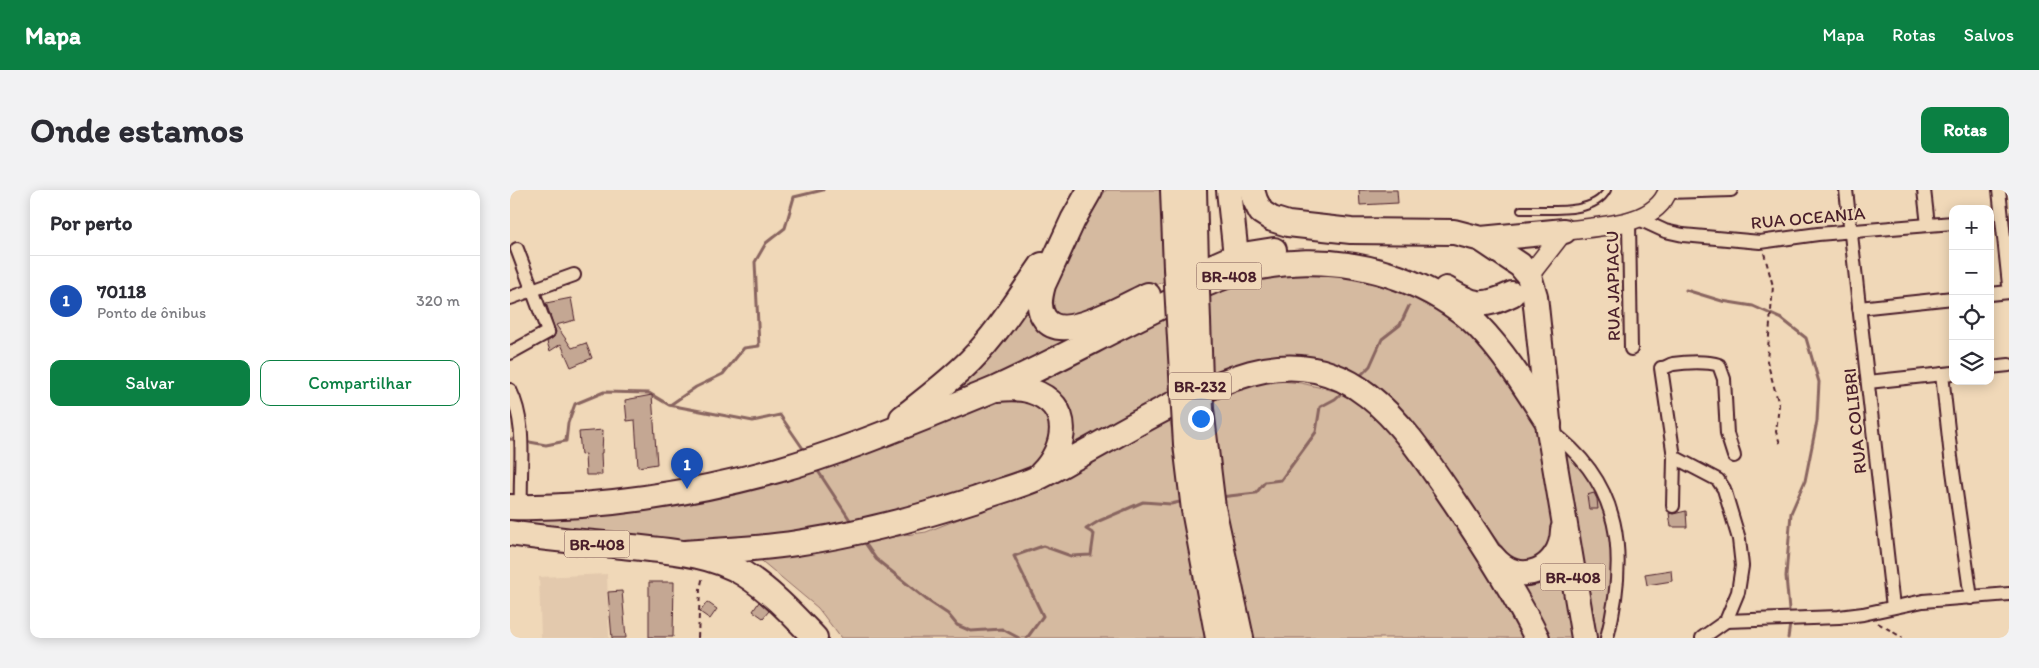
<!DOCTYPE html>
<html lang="pt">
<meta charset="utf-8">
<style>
:root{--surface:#fff;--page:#f2f2f3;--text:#2b2b33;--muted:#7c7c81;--line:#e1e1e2;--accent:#0b8043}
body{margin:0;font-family:Itim,sans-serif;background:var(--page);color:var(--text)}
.controls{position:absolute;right:15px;top:15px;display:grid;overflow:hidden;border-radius:10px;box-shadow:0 2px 12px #0003}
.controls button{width:45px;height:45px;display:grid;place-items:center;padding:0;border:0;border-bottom:1px solid var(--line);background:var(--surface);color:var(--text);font:25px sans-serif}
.you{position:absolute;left:690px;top:228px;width:18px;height:18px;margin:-12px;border:4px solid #fff;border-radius:50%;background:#1a73e8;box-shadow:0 0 0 8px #1a73e833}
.badge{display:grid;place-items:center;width:32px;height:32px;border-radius:50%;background:var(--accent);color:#fff;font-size:16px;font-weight:700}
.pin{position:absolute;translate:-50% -41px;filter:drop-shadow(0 1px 2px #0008)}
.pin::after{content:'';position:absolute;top:26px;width:18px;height:15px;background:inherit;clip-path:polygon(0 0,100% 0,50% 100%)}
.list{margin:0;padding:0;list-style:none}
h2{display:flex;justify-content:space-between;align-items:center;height:65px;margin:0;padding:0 20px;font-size:21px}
h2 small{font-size:16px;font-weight:400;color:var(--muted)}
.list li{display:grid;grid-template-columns:32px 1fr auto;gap:15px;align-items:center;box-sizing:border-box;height:90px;padding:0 20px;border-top:1px solid var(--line)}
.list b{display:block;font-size:19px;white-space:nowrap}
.list p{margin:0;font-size:16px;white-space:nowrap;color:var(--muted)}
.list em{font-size:16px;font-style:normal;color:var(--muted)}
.actions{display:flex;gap:10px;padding:15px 20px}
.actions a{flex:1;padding:11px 0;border:1px solid var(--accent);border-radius:10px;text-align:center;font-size:18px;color:var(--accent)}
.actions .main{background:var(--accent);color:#fff}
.icon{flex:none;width:28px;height:28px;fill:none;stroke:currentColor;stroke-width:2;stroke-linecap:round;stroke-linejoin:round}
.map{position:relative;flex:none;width:1499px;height:448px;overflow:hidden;border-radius:10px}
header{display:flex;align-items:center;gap:30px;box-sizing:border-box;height:70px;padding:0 25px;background:var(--accent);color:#fff}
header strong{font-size:24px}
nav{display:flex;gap:28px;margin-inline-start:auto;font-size:18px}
.intro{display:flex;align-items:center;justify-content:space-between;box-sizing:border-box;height:120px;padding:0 30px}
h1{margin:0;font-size:35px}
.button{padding:12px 22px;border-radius:10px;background:var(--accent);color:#fff;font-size:18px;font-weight:700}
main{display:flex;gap:30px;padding:0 30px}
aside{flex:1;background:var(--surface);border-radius:10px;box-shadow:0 2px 12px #0003}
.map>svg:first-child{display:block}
.built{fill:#e3c9ad}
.green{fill:#d5baa0;stroke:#906c66}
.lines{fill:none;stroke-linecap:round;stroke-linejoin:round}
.stream{stroke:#896560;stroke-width:3}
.building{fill:#c4a793;stroke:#4a1f2b}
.lane-casing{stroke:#4a1f2b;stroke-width:10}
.street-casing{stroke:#4a1f2b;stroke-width:16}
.secondary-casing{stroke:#4a1f2b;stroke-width:21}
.highway-casing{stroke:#4a1f2b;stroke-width:28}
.path{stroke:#4a1f2b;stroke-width:2;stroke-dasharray:5 4;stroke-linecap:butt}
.lane{stroke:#f0d8b8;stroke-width:6}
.street{stroke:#f0d8b8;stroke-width:12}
.secondary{stroke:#f0d8b8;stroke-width:18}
.highway{stroke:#f0d8b8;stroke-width:24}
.highway-bridge-casing{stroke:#4a1f2b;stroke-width:28;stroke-linecap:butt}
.highway-bridge{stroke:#f0d8b8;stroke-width:24}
.labels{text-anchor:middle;stroke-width:4.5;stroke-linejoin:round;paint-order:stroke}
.shield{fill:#f0d8b8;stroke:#7c5655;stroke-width:1}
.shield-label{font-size:16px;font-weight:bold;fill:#4a1f2b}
.street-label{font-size:18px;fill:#4a1f2b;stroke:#f0d8b8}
</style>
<header>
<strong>Mapa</strong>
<nav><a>Mapa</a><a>Rotas</a><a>Salvos</a></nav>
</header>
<div class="intro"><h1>Onde estamos</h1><a class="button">Rotas</a></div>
<main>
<aside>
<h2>Por perto<small></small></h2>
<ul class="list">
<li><span class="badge" style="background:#1a4fb4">1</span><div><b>70118</b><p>Ponto de ônibus</p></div><em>320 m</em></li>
</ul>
<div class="actions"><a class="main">Salvar</a><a>Compartilhar</a></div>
</aside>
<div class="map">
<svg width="1499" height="448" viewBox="0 0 1499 448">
<rect width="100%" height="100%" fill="#f0d8b8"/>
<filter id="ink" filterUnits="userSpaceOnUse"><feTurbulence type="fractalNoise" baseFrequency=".02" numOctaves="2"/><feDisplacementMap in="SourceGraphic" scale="10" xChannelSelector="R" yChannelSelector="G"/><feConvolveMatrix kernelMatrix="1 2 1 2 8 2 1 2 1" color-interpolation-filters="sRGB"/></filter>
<g filter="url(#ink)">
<polygon class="built" points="97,384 99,448 31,448 29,387"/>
<g class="green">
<polygon points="596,0 661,0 666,85 595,121 543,128 539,103 569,41"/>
<polygon points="758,80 855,81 950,129 1012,205 1034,252 1044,348 1027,371 1009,372 998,365 919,259 840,186 702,189 699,98"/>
<path d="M525,106V134C539,155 559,150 579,143L423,220Z"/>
<polygon points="657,120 662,212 549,273 560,246 511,193"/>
<polygon points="760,190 791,193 829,202 874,230 906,271 1021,448 744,448 719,362 703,205"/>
<polygon points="502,202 539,221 545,257 531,277 461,305 288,348 178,354 0,335 0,325 144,316"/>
<polygon points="660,230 684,388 698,448 331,448 308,418 247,367 416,342 555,287"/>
<polygon points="1048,248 1063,261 1100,327 1108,370 1096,448 1081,448"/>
<polygon points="1053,372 1067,448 1039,448 1006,393"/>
</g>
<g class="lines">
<g class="stream">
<polyline points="1176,100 1212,111 1243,116 1272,129 1296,148 1309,192 1307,231 1295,291 1281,323 1276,386 1279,420"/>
<polyline points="847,189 860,176 872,149 890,135 899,116"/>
<polyline points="160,215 186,197 213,184 234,158 249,156 245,72 256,53 275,38 284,7 313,0"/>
<polyline points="0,249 8,250"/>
<polyline points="14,251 36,255 56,251 58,233 65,214 94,202 139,203 159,215 243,231 270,225 294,260"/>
<polyline points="306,278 342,333"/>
<polyline points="710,307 746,303 755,292 771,290 806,242 810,217 825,209 835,200"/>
<polyline points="353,350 366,369 417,410 438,424 447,435 461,441 492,439 509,448"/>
<polyline points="517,448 533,426 504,366 533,356 561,366 581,365 584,344 576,339 589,331 633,312 661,314 674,311"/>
<polyline points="1278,448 1280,434"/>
</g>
</g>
<g class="building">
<polygon points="849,0 887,0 888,13 850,15"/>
<polygon points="61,108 65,130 46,135 62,158 76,153 82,168 61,177 51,154 40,161 37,152 44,147 46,142 36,113"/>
<polygon points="142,205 147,274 128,277 125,230 117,231 115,210"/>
<polygon points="93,240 92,263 91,263 92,285 76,285 75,264 71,265 69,242"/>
<polygon points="1084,303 1087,309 1088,319 1079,319 1077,305"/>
<polygon points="1176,321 1177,337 1161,337 1159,323 1163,324"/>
<polygon points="1161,380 1162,391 1137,395 1135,384"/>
<polygon points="139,392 164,392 163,447 139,447"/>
<polygon points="112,401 116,448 102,448 98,402"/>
<polygon points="197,412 207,419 200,429 190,422"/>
<polygon points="249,412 259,421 253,428 243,421"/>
</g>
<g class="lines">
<g class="lane-casing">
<path id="lane" d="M1011,20C1036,19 1084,26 1097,0"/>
</g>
<g class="street-casing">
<g id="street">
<polyline points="1336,0 1383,417"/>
<polyline points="1414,0 1418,35"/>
<polyline points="1489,0 1499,95"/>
<polyline points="1158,2 1221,0"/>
<polyline points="1129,29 1155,41 1173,45 1250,52 1308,44 1443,33"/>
<polyline points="1119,32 1121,159"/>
<polyline points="1480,104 1499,102"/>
<polyline points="0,108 64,85"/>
<polyline points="1349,118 1443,108"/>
<polyline points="0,163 38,142 7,59"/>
<polyline points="1480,177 1499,175"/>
<polyline points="1432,184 1441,267 1461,408"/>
<polyline points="1358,192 1443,183"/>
<path d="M0,200C18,236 9,278 11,318"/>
<path d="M1039,240C1113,293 1118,366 1097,448"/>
<polyline points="1164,267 1208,290 1214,299 1229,349 1232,376 1228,402 1216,431 1192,448"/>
<path d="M1163,316L1164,267L1151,178C1157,178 1158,175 1163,174C1176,172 1197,171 1209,175L1214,189L1217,244L1224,266"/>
<polyline points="1216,431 1329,427 1353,424 1413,411 1499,404"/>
</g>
</g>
<g class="secondary-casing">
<path id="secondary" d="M1019,86L1054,41C1086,36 1146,37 1158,0"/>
</g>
<g class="highway-casing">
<g id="highway">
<path d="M580,0L563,30L533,95C530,106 527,119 535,129C553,154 616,115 638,105"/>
<polyline points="663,0 666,78"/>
<polyline points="684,0 686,72"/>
<polyline points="719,0 726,66"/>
<polyline points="742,0 745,10 751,22 762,29 778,34 841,41 944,42 971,49 1010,75 1019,86 1025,106 1039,240 1074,448"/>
<polyline points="971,49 1054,41"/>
<polyline points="694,80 726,66 764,60"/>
<path d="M936,99C964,116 972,118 1002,104"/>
<path d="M487,199C498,198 510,197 521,201C564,215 557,258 531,284"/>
<path d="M392,228C415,210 439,192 460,171C488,143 509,108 532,75"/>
<path d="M0,317C87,319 185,303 268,280C321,265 371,245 421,225C442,216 464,208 485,199C538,175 589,147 640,122C661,112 682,100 703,91C763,67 829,66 889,88C917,98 947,115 968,136C996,165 1017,200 1039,234"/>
<polyline points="703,318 731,448"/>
<polyline points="684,320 708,448"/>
<path d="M0,343C38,349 75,352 113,356C154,361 199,362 234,384C261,401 283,425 305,448"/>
<path d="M175,363C212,360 250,359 287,353C348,344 408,328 467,309C486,302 506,297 525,289C540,282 555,273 570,265C625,235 681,200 741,183C845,155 895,239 945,312C975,356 1003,400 1027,448"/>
<path d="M983,367C1009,399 1052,380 1053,340"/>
</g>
</g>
<g class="path">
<polyline points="1254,63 1263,96 1257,171 1269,215 1266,242 1271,256"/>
<polyline points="1368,433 1393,448"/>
<polyline points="188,448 190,399 193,386"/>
</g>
<use href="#lane" class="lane"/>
<use href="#street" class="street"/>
<use href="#secondary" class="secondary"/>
<use href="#highway" class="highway"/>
<g class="highway-bridge-casing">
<g id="highway-bridge">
<polyline points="686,72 691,219 703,318"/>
<polyline points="666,78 676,254 684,320"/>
</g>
</g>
<use href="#highway-bridge" class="highway-bridge"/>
</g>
</g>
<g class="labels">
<g class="shield">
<rect x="686.5" y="72.5" width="65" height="27" rx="4"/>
<rect x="659" y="182.5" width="62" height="27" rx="4"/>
<rect x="54.5" y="340.5" width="65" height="27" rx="4"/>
<rect x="1030.5" y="373.5" width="65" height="27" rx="4"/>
</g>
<g class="shield-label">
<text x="719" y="92">BR-408</text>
<text x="690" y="202">BR-232</text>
<text x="87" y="360">BR-408</text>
<text x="1063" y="393">BR-408</text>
</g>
<g class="street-label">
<text transform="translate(1298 28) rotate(-5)" y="6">RUA OCEANIA</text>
<text transform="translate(1103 96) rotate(-91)" y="6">RUA JAPIACU</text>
<text transform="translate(1345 231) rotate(-96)" y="6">RUA COLIBRI</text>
</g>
</g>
</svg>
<div class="controls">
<button>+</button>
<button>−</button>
<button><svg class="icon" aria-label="locate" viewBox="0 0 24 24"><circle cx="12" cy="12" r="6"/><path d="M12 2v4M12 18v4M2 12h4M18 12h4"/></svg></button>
<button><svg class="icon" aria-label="layers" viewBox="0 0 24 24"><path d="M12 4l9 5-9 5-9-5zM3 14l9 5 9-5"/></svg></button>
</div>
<div class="you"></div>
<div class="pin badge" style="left:177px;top:299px;background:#1a4fb4">1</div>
</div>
</main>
